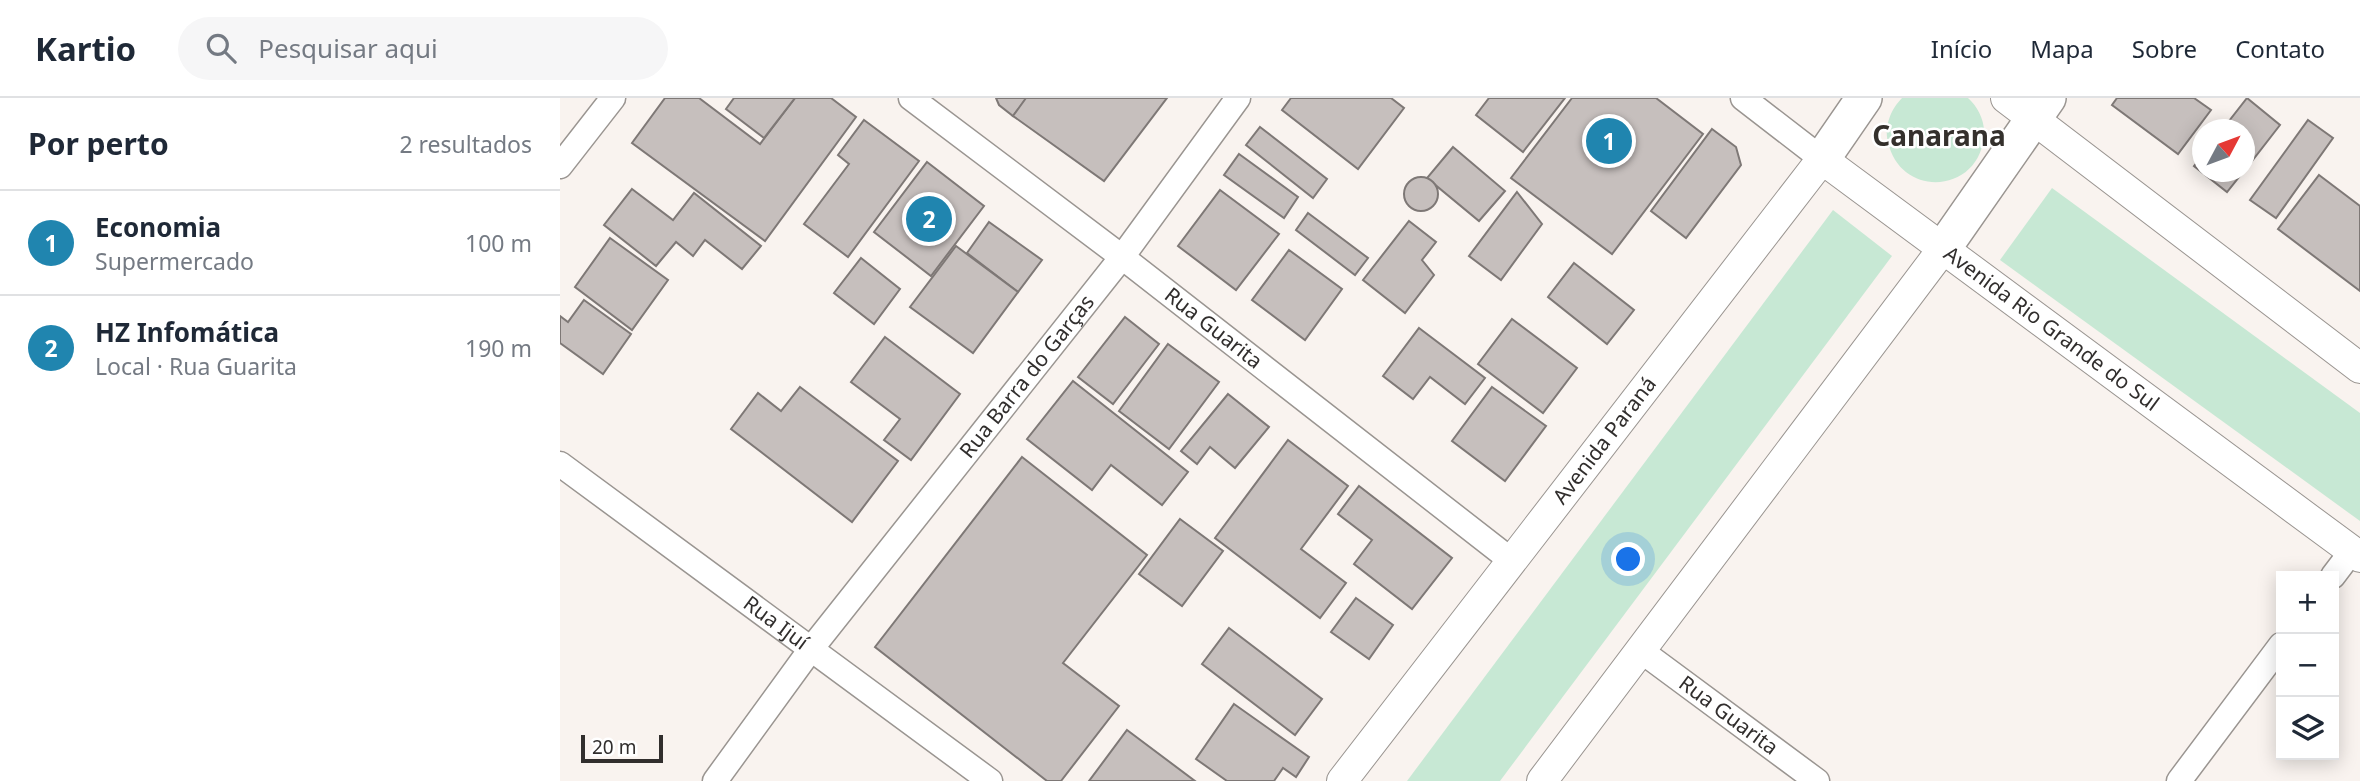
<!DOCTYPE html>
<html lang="pt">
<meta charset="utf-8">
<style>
:root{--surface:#fff;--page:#f6f6f7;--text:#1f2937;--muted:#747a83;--line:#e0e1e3;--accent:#2085af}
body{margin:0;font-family:"Noto Sans",sans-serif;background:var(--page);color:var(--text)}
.controls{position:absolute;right:21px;bottom:21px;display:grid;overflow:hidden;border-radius:0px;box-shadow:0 4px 18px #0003}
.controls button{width:63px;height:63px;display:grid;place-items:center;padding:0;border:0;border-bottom:2px solid var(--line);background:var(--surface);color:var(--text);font:35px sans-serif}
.compass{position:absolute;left:1632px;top:21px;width:63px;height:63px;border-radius:50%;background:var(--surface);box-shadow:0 4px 18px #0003;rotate:49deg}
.scale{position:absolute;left:21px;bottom:18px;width:82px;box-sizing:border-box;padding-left:7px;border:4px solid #312e2d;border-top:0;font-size:19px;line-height:24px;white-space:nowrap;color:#312e2d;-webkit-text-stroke:5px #fff;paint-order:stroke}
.you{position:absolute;left:1069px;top:462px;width:24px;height:24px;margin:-18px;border:5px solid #fff;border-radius:50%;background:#1a73e8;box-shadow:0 0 0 10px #1a73e833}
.badge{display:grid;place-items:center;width:46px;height:46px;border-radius:50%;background:var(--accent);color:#fff;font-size:23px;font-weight:700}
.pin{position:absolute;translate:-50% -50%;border:4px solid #fff;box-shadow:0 2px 7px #0006}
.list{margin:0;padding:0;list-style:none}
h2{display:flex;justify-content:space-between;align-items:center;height:91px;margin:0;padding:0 28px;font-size:30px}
h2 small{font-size:23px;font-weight:400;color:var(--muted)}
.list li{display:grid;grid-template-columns:46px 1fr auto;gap:21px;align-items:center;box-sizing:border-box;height:105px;padding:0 28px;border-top:2px solid var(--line)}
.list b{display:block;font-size:26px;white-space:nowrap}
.list p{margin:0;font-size:23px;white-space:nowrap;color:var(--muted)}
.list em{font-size:23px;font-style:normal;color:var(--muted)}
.icon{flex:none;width:38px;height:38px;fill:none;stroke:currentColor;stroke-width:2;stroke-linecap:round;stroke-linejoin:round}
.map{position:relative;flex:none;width:1800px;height:683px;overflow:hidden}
header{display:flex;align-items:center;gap:42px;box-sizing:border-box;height:98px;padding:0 35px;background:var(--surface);border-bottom:2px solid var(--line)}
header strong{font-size:33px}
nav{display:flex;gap:38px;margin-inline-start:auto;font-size:24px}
.search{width:490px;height:63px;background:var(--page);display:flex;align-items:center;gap:18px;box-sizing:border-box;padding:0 24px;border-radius:38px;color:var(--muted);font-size:26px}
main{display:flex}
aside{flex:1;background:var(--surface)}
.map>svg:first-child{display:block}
.green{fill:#c7e8d4}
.building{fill:#c6bfbd;stroke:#7e7876;stroke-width:2}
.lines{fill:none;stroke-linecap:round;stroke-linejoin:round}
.minor-casing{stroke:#9a9591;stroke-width:27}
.tertiary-casing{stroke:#9a9591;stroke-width:32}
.secondary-casing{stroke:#9a9591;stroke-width:38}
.minor{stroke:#fff;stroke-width:24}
.tertiary{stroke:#fff;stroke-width:30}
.secondary{stroke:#fff;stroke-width:35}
.labels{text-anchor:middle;stroke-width:5;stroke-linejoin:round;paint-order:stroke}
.street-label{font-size:21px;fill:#312e2d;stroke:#fff}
.district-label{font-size:28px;font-weight:bold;fill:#34302c;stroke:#fff}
</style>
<header>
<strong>Kartio</strong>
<div class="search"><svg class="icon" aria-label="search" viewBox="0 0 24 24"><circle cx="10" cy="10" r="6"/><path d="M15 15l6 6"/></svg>Pesquisar aqui</div>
<nav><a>Início</a><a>Mapa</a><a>Sobre</a><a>Contato</a></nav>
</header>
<main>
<aside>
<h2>Por perto<small>2 resultados</small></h2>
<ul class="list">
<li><span class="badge">1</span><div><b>Economia</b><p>Supermercado</p></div><em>100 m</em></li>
<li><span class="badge">2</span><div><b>HZ Infomática</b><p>Local · Rua Guarita</p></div><em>190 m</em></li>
</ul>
</aside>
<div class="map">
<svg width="1800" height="683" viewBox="0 0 1800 683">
<rect width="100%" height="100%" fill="#f9f3ef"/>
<g class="green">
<path d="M1342,0H1408C1417,8 1424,21 1424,33C1424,95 1341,103 1328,44C1324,28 1331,11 1342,0Z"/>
<polygon points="1492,90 1800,315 1800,423 1440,162"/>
<polygon points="1273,112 1332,158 940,683 847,683"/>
</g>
<g class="building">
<polygon points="105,0 139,0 200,46 235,0 271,0 296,19 205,143 72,45"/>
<polygon points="174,0 235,0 204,40 166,11"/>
<polygon points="436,0 467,0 453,18 439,7"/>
<polygon points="466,0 607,0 544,83 453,18"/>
<polygon points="731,0 831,0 844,10 798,71 722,12"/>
<polygon points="929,0 1005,0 963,54 916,17"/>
<polygon points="1012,0 1096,0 1143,36 1052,156 951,80"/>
<polygon points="1557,0 1634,0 1651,12 1618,56 1552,7"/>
<polygon points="1687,0 1720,27 1685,72 1685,32 1662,32"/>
<polygon points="304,22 359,63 288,159 244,126 289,66 278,57"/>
<polygon points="1748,22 1773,40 1716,120 1690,102"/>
<polygon points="700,29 767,81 753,100 686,47"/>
<polygon points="1152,31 1176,49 1181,67 1126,140 1091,113"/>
<polygon points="893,49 945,93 919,123 867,80"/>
<polygon points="679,56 738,99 724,120 664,77"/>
<polygon points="1643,57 1643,74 1683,74 1667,94 1634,68"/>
<polygon points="367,64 424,108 371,178 314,134"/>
<polygon points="1759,77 1800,108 1800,193 1718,131"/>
<circle cx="861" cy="96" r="17"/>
<polygon points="72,91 113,122 134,95 201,148 182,171 145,142 133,158 116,144 96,168 44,127"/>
<polygon points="660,92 719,136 676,192 618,148"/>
<polygon points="957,94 982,126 941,182 909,158"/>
<polygon points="748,115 808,160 795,177 736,132"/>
<polygon points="849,123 876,144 862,162 874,177 845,215 803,182"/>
<polygon points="429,124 482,162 458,194 407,155"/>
<polygon points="50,140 108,182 72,232 15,189"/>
<polygon points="396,148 458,194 413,255 350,209"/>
<polygon points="729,152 782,191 745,242 692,202"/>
<polygon points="301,160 340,191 314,226 274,195"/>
<polygon points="1014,165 1074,212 1047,246 988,199"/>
<polygon points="24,202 71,236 43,276 0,245 0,218 8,224"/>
<polygon points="565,219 599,246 553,306 518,279"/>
<polygon points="952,221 1017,270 983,315 918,266"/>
<polygon points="859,230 925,280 905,306 870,279 853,301 823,278"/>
<polygon points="325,239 400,296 351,362 324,342 340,321 291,284"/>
<polygon points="608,246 659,284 609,351 559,313"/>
<polygon points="513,283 628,374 602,407 551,367 532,392 467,341"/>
<polygon points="240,289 338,363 292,424 171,331 198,295 221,313"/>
<polygon points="932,289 986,328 945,383 892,343"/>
<polygon points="668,296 709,329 675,370 650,349 637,366 621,353"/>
<polygon points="728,342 788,388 741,451 786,485 760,520 655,440"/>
<polygon points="462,359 587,457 503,565 559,608 501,683 487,683 315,549"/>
<polygon points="799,388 892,460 852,511 794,466 812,442 778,416"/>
<polygon points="620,421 663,453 622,508 579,476"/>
<polygon points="796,500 833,527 809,561 771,534"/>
<polygon points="669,530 762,601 735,637 642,566"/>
<polygon points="674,606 749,659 736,679 723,670 714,683 667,683 636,661"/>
<polygon points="567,632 635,683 529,683"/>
</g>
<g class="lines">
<g class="minor-casing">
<g id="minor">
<path id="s1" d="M351,0L562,159L952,463"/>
<polyline points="1183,0 1262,61"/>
<polyline points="0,68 53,0"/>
<path id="s2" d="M0,366L430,683"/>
<polyline points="1773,478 1792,453"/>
<path id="s3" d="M1080,552L1257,683"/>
<path id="s4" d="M155,683L251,551L562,159L678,0"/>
<polyline points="1619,683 1721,547"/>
</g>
</g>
<g class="tertiary-casing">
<g id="tertiary">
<polyline points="1446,0 1800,270"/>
<path id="s5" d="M782,683L1262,61L1800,459"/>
<polyline points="982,683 1382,152"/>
</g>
</g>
<g class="secondary-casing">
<g id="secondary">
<polyline points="1262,61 1304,0"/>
<polyline points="1382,152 1488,0"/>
</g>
</g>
<use href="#minor" class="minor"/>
<use href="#tertiary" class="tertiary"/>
<use href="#secondary" class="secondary"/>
</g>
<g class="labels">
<g class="street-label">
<text dy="7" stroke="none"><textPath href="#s1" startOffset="380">Rua Guarita</textPath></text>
<text dy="7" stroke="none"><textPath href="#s5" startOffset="1071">Avenida Rio Grande do Sul</textPath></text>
<text dy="7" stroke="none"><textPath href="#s4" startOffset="511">Rua Barra do Garças</textPath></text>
<text dy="7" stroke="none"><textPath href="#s5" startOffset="430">Avenida Paraná</textPath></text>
<text dy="7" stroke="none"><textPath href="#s2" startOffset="268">Rua Ijuí</textPath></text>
<text dy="7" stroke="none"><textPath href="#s3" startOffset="110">Rua Guarita</textPath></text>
</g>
<g class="district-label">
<text x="1379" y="48">Canarana</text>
</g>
</g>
</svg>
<div class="controls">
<button>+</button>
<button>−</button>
<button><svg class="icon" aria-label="layers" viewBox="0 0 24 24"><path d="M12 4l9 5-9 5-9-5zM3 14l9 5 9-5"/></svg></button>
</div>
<svg class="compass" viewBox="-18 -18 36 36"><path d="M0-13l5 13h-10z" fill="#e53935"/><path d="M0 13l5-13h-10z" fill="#747a83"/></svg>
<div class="scale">20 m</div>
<div class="you"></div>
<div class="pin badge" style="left:1049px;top:43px">1</div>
<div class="pin badge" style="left:369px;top:121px">2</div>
</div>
</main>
